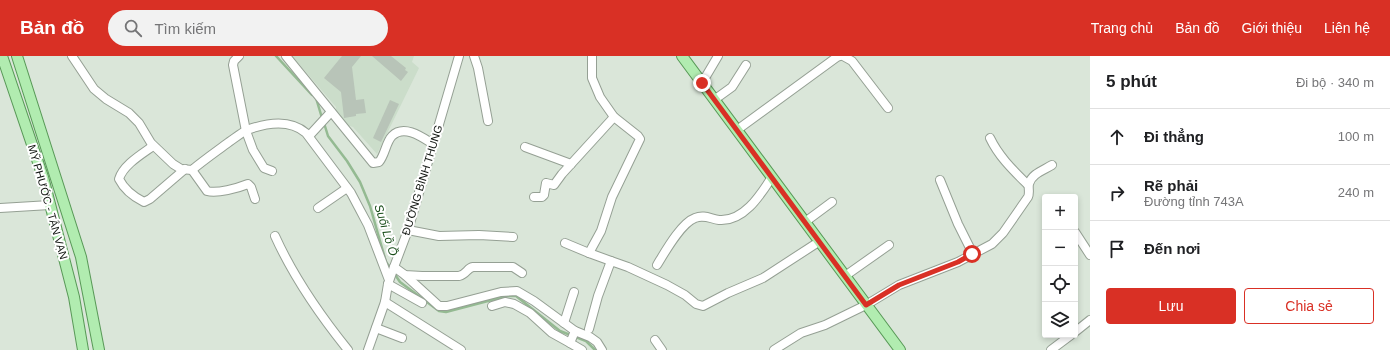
<!DOCTYPE html>
<html lang="vi">
<meta charset="utf-8">
<style>
:root{--surface:#fff;--page:#f2f2f2;--text:#202124;--muted:#757577;--line:#e0e0e0;--accent:#d93025}
body{margin:0;font-family:Arial,sans-serif;background:var(--page);color:var(--text)}
.controls{position:absolute;right:12px;bottom:12px;display:grid;overflow:hidden;border-radius:4px;box-shadow:0 2px 6px #0003}
.controls button{width:36px;height:36px;display:grid;place-items:center;padding:0;border:0;border-bottom:1px solid var(--line);background:var(--surface);color:var(--text);font:20px sans-serif}
.stop{position:absolute;width:12px;height:12px;margin:-9px;border:3px solid #d93025;border-radius:50%;background:#fff}
.stop.end{background:#d93025;border-color:#fff;box-shadow:0 1px 4px #0008}
.list{margin:0;padding:0;list-style:none}
h2{display:flex;justify-content:space-between;align-items:center;height:52px;margin:0;padding:0 16px;font-size:17px}
h2 small{font-size:13px;font-weight:400;color:var(--muted)}
.list li{display:grid;grid-template-columns:26px 1fr auto;gap:12px;align-items:center;box-sizing:border-box;height:56px;padding:0 16px;border-top:1px solid var(--line)}
.list b{display:block;font-size:15px;white-space:nowrap}
.list p{margin:0;font-size:13px;white-space:nowrap;color:var(--muted)}
.list em{font-size:13px;font-style:normal;color:var(--muted)}
.actions{display:flex;gap:8px;padding:12px 16px}
.actions a{flex:1;padding:9px 0;border:1px solid var(--accent);border-radius:4px;text-align:center;font-size:14px;color:var(--accent)}
.actions .main{background:var(--accent);color:#fff}
.icon{flex:none;width:22px;height:22px;fill:none;stroke:currentColor;stroke-width:2;stroke-linecap:round;stroke-linejoin:round}
.map{position:relative;flex:none;width:1090px;height:294px;overflow:hidden}
header{display:flex;align-items:center;gap:24px;box-sizing:border-box;height:56px;padding:0 20px;background:var(--accent);color:#fff}
header strong{font-size:19px}
nav{display:flex;gap:22px;margin-inline-start:auto;font-size:14px}
.search{width:280px;height:36px;background:var(--page);display:flex;align-items:center;gap:10px;box-sizing:border-box;padding:0 14px;border-radius:22px;color:var(--muted);font-size:15px}
main{display:flex}
aside{flex:1;background:var(--surface)}
.map>svg:first-child{display:block}
.built{fill:#cbddca}
.lines{fill:none;stroke-linecap:round;stroke-linejoin:round}
.stream{stroke:#94ba92;stroke-width:2.5}
.building{fill:#b8c4b8}
.minor-casing{stroke:#95a094;stroke-width:10}
.major-casing{stroke:#589957;stroke-width:12}
.minor{stroke:#fff;stroke-width:8}
.major{stroke:#b1ecb0;stroke-width:10}
.route{stroke:#d93025;stroke-width:5}
.labels{text-anchor:middle;stroke-width:4;stroke-linejoin:round;paint-order:stroke}
.street-label{font-size:11px;fill:#121612;stroke:#fff}
.water-label{font-size:12px;font-style:italic;fill:#184d19;stroke:#fff}
</style>
<header>
<strong>Bản đồ</strong>
<div class="search"><svg class="icon" aria-label="search" viewBox="0 0 24 24"><circle cx="10" cy="10" r="6"/><path d="M15 15l6 6"/></svg>Tìm kiếm</div>
<nav><a>Trang chủ</a><a>Bản đồ</a><a>Giới thiệu</a><a>Liên hệ</a></nav>
</header>
<main>
<div class="map">
<svg width="1090" height="294" viewBox="0 0 1090 294">
<rect width="100%" height="100%" fill="#dae6d9"/>
<polygon class="built" points="292,0 414,0 412,6 419,12 377,98 353,71 346,69 336,58 336,51"/>
<g class="lines">
<g class="stream">
<polyline points="276,0 312,39"/>
<polyline points="316,42 322,62"/>
<polyline points="324,67 328,80 347,105 360,126 370,150 386,206 391,213"/>
<polyline points="394,217 400,226 439,255 446,256 507,240 516,240 560,275 586,285 595,294"/>
</g>
</g>
<g class="building">
<polygon points="342,0 361,0 352,11 356,44 364,43 366,57 356,58 356,60 344,62 341,36 324,22"/>
<polygon points="372,0 391,0 406,12 405,14 408,16 401,25"/>
<polygon points="390,44 399,48 381,86 373,82"/>
</g>
<g class="lines">
<g class="minor-casing">
<g id="minor">
<path d="M72,0L94,33L106,43L129,57L139,67L151,87L173,108L181,113L192,114C204,104 217,95 229,86C235,82 241,77 247,74C266,67 290,63 306,77L351,137L360,154L368,169L389,224"/>
<polyline points="239,0 234,5 233,9 246,75 253,94 264,112 272,115"/>
<path d="M286,0L373,107L379,106C385,99 386,86 392,80C404,68 422,81 433,88"/>
<polyline points="474,0 478,12 488,65"/>
<polyline points="843,0 852,5 888,52"/>
<polyline points="702,27 718,0"/>
<polyline points="714,44 732,31 746,9"/>
<polyline points="737,74 837,1 840,0"/>
<polyline points="309,80 331,56"/>
<path d="M990,82C999,101 1014,115 1028,129"/>
<path d="M153,90C142,98 123,109 119,123C124,133 134,141 144,146L150,143L185,113"/>
<polyline points="525,91 571,108"/>
<path d="M192,114L207,135C217,138 238,132 248,128L251,131L255,143"/>
<polyline points="940,124 958,168 973,198"/>
<polyline points="534,141 542,141 544,139 546,127 554,129 562,118 614,61"/>
<polyline points="0,152 50,149"/>
<polyline points="318,152 347,132"/>
<polyline points="805,166 832,146"/>
<polyline points="408,174 439,180 479,179 513,181"/>
<polyline points="1075,176 1090,199"/>
<path d="M275,180C294,222 319,258 348,294"/>
<polyline points="565,187 589,197 611,205"/>
<polyline points="589,197 601,175 612,141 640,83 638,80 614,61 600,41 592,22 592,0"/>
<path d="M657,209C665,196 681,167 695,162C704,158 711,163 719,164C744,166 761,138 772,121"/>
<path d="M394,211L405,219L422,220H459C467,218 467,212 473,211H513L522,217"/>
<polyline points="405,219 439,250 447,250 501,236 517,235 534,245 575,275 590,281 597,286 602,294"/>
<polyline points="845,220 889,189"/>
<polyline points="388,228 422,247"/>
<polyline points="385,246 461,294"/>
<polyline points="492,250 505,246 514,248 530,257 552,277 570,287 575,275"/>
<polyline points="564,267 574,236"/>
<polyline points="376,272 402,282"/>
<polyline points="589,273 598,240 611,205 628,211 667,229 685,239 696,248 703,250 728,237 763,222 820,185"/>
<polyline points="1075,276 1090,264"/>
<polyline points="655,284 662,294"/>
<polyline points="570,287 582,294"/>
<polyline points="368,294 385,246 388,228 394,211 408,174 459,0"/>
<path d="M774,294L801,277L825,269L866,249L899,229L958,206L992,188L1003,177L1028,141C1030,137 1028,132 1029,128C1031,118 1044,114 1052,109"/>
<polyline points="1051,294 1071,279"/>
</g>
</g>
<g class="major-casing">
<g id="major">
<polyline points="2,0 43,121 74,241 83,294"/>
<polyline points="17,0 81,201 99,294"/>
<polyline points="682,0 900,294"/>
</g>
</g>
<use href="#minor" class="minor"/>
<use href="#major" class="major"/>
</g>
<g class="lines">
<polyline class="route" points="702,27 866,249 899,229 958,206 972,198"/>
</g>
<g class="labels">
<g class="street-label">
<text transform="translate(422 124) rotate(-73)" y="4">ĐƯỜNG BÌNH THUNG</text>
<text transform="translate(48 146) rotate(74)" y="4">MỸ PHƯỚC - TÂN VẠN</text>
</g>
<g class="water-label">
<text transform="translate(386 174) rotate(73)" y="4">Suối Lồ Ồ</text>
</g>
</g>
</svg>
<div class="controls">
<button>+</button>
<button>−</button>
<button><svg class="icon" aria-label="locate" viewBox="0 0 24 24"><circle cx="12" cy="12" r="6"/><path d="M12 2v4M12 18v4M2 12h4M18 12h4"/></svg></button>
<button><svg class="icon" aria-label="layers" viewBox="0 0 24 24"><path d="M12 4l9 5-9 5-9-5zM3 14l9 5 9-5"/></svg></button>
</div>
<div class="stop" style="left:972px;top:198px"></div>
<div class="stop end" style="left:702px;top:27px"></div>
</div>
<aside>
<h2>5 phút<small>Đi bộ · 340 m</small></h2>
<ul class="list">
<li><svg class="icon" aria-label="ahead" viewBox="0 0 24 24"><path d="M12 20V5M6 11l6-6 6 6"/></svg><div><b>Đi thẳng</b></div><em>100 m</em></li>
<li><svg class="icon" aria-label="right" viewBox="0 0 24 24"><path d="M7 20v-9h11M14 6l5 5-5 5"/></svg><div><b>Rẽ phải</b><p>Đường tỉnh 743A</p></div><em>240 m</em></li>
<li><svg class="icon" aria-label="arrive" viewBox="0 0 24 24"><path d="M6 21V4h12l-3 4 3 4H6"/></svg><div><b>Đến nơi</b></div></li>
</ul>
<div class="actions"><a class="main">Lưu</a><a>Chia sẻ</a></div>
</aside>
</main>
